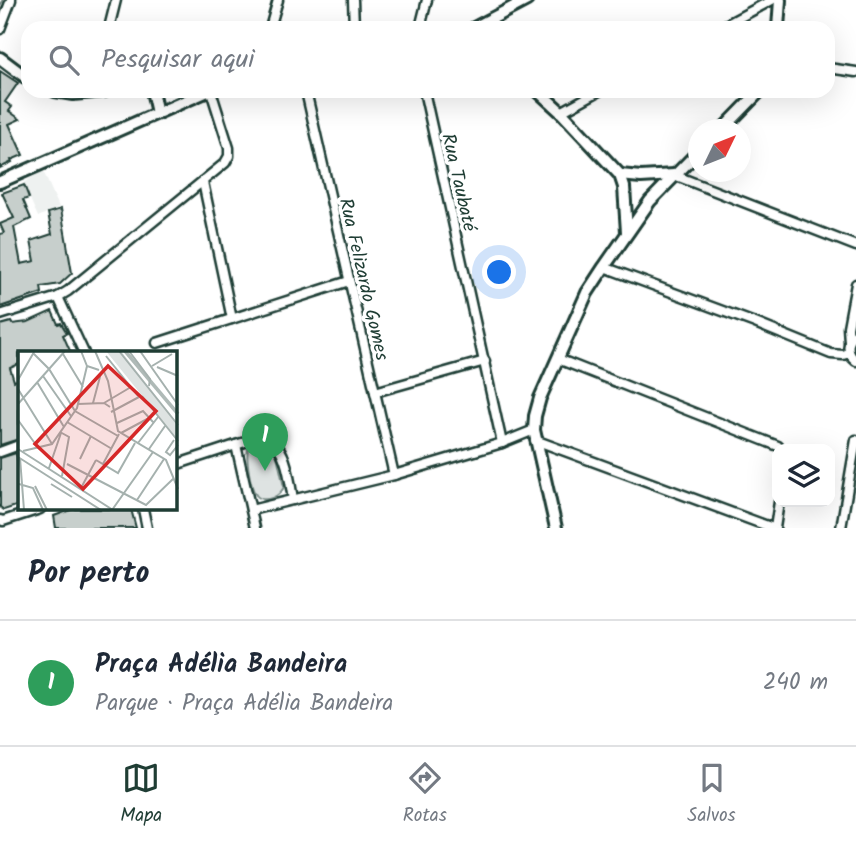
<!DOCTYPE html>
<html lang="pt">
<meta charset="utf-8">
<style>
:root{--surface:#fff;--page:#f6f6f7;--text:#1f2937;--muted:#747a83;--line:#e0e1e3;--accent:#1f3d34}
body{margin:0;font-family:Kalam,sans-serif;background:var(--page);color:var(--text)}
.controls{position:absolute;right:21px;bottom:21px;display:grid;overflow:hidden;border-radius:14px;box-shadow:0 7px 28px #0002}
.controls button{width:63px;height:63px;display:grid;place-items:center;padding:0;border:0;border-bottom:2px solid var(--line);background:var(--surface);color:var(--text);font:35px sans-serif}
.compass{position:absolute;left:688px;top:119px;width:63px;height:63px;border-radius:50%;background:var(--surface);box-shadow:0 7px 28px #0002;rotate:47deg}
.you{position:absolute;left:500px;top:273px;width:24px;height:24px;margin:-18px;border:5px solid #fff;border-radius:50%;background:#1a73e8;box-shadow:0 0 0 10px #1a73e833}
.badge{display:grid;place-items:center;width:46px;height:46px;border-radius:50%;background:var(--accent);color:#fff;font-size:23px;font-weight:700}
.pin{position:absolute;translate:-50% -58px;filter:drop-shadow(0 2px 4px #0008)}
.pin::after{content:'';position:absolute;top:37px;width:24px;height:21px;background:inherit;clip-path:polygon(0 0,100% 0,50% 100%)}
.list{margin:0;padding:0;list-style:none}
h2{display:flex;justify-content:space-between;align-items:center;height:91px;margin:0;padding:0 28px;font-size:30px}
h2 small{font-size:23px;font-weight:400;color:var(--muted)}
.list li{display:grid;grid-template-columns:46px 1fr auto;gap:21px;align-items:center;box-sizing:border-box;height:126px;padding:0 28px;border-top:2px solid var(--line)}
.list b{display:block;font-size:26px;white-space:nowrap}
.list p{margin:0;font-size:23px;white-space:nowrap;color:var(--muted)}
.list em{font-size:23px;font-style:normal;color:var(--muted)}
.icon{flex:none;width:38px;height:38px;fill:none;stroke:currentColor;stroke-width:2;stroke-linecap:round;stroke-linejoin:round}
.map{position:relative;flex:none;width:856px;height:528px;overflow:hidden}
.search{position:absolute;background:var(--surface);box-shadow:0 7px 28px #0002;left:21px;right:21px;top:21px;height:77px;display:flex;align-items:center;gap:18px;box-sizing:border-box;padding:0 24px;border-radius:21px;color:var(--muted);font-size:26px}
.sheet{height:217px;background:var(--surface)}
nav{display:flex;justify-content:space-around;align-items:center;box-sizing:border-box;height:98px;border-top:2px solid var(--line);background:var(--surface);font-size:19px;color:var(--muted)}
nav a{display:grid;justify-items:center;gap:4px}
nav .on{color:var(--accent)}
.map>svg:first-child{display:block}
.built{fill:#eef1f0}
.green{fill:#dee3e2;stroke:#7e908b;stroke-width:2}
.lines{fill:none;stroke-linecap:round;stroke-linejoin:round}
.stream{stroke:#758883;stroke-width:2.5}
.building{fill:#c7cfcc;stroke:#1f3d34;stroke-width:2}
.street-casing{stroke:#1f3d34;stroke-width:13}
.secondary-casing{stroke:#1f3d34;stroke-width:16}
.street{stroke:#fff;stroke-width:8}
.secondary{stroke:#fff;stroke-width:10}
.labels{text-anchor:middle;stroke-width:7;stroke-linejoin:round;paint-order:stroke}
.street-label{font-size:19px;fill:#1f3d34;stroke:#fff}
.inset-river{fill:none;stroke:#afbab7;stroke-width:3.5}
.inset-road{fill:none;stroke:#a5b1ae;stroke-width:2}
.view{fill:#d62828;fill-opacity:0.15;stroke:#d62828;stroke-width:3.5}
.inset-edge{fill:none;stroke:#1f3d34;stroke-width:3.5}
</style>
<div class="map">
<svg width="856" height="528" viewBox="0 0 856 528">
<rect width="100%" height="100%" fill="#fff"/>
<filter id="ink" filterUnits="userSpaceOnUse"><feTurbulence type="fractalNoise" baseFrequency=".0143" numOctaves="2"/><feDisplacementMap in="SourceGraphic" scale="14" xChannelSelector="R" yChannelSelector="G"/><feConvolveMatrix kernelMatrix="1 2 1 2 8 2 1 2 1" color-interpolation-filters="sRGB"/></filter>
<g filter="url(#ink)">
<polygon class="built" points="43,171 59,207 38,217 23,183"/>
<path class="green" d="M263,442L275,447L284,487C281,493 278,496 272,498C266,500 260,500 256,495C250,488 246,458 248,449L254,444Z"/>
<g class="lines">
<polyline class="stream" points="0,5 3,0"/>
</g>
<g class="building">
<polygon points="0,71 18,83 5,102 12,107 9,111 20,119 9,124 23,155 11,160 12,162 0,168"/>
<polygon points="24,185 29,198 23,200 31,219 14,227 21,264 35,261 31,241 52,234 48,213 61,209 72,273 60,284 41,287 42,293 0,307 0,234 4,233 0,224 14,218 2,193"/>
<polygon points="52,311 58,324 61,323 67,333 63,335 71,353 19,353 19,364 10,368 14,381 18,380 19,388 19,439 0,445 0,325 11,322 12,324 28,322"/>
<polygon points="16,453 19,466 19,505 4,510 0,507 0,458"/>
<polygon points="73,509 131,509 136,528 56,528 54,516"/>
</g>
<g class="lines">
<g class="street-casing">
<g id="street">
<polyline points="353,0 354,28"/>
<polyline points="109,28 116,0"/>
<polyline points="270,28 278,0"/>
<polyline points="420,28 427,0"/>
<polyline points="720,28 772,0"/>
<polyline points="0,29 11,0"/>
<polyline points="828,68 856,72"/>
<polyline points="306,91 394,475"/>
<polyline points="424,91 502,443"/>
<polyline points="561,112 599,91"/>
<polyline points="674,175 856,246"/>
<polyline points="203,182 232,319"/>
<polyline points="604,267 755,323 831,354 843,355 849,353"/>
<polyline points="58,297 84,353"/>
<polyline points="0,315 58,297 68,291 225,163 229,156 229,148 211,91"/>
<path d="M856,334C846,342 846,353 856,361"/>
<polyline points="849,342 848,327 856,284"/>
<polyline points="157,343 349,281"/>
<polyline points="558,359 778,446 781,449"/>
<polyline points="375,392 485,361"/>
<polyline points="535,440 773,528"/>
<polyline points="236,445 255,528"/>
<polyline points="0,452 19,445"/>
<path d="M175,465L254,439C258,439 262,438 266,439C287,443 290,483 293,500"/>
<polyline points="143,509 147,528"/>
<polyline points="251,510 394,475 502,443 534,430"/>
<polyline points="0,520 3,521 40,509"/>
<polyline points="775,528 779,502"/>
<polyline points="841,528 856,440"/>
</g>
</g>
<g class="secondary-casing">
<g id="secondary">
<polyline points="474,28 527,0"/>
<polyline points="778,28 780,0"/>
<polyline points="0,58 28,79"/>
<polyline points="55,91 73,94 105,91"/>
<polyline points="152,91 157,113"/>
<polyline points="538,91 561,112 620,175 624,187 627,232"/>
<polyline points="722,130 760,91"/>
<polyline points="620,175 641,177 674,175"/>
<polyline points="0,182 208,91"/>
<polyline points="556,528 534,430 535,416 540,398 587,293 604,267 650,201 698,152"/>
</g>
</g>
<use href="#street" class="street"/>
<use href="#secondary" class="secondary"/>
</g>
</g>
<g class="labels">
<g class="street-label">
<text transform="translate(460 182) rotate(77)" y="7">Rua Taubaté</text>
<text transform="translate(365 279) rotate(77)" y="7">Rua Felizardo Gomes</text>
</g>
</g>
<g transform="translate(18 351)">
<rect width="159" height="159" fill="#fff"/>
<path d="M88,0H103L159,73V88Z" fill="#dee3e2"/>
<path class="inset-river" d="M107,0L160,63"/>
<path class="inset-road" d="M63,0L69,15L81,19M77,0L90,30L100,80L148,109L160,138M101,0L160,74M111,0L132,28L131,35M122,0L160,54M15,2L31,18L57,60L100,85M45,3L65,36M88,5L120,45M134,15L154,3M139,16L160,25M25,25L53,65M0,29L16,1M19,31L46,76M0,38L34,93M124,45L160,90M75,52L83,22M86,52L113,36M0,53L47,0M60,53L86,52L92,56M93,61L121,46M0,69L21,98M49,71L94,98M99,72L125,60L135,71M42,81L51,86L44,125M103,82L131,67M156,89L148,101L152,104L160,94M120,92L140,66M0,98L95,159M131,98L147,75M5,100L34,93L59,57L69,15M0,106L83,159M2,107L6,159M62,108L73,85M78,109L100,122L117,92M49,113L128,154L156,127M85,113L101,83M31,117L43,82M1,133L15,137L25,159M33,133L54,146M17,135L29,159M63,137L78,109M119,149L146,108M94,159L135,101"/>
<path class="view" d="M90,15L138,60L65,138L17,93Z"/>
<rect width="159" height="159" class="inset-edge"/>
</g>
</svg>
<div class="controls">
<button><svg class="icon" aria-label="layers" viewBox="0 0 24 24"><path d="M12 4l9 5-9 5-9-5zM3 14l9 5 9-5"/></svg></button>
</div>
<svg class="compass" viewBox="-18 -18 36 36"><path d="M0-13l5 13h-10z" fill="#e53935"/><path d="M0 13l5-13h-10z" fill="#747a83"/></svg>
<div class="you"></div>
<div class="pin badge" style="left:265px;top:471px;background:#2e9e5b">1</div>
<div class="search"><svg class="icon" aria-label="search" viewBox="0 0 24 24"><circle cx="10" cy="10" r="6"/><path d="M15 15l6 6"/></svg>Pesquisar aqui</div>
</div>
<section class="sheet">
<h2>Por perto<small></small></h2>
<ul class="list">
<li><span class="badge" style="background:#2e9e5b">1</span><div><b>Praça Adélia Bandeira</b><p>Parque · Praça Adélia Bandeira</p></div><em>240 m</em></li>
</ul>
</section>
<nav>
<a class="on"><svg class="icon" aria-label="map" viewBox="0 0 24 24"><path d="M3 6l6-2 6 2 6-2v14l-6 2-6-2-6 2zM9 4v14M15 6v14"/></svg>Mapa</a>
<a><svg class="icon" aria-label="directions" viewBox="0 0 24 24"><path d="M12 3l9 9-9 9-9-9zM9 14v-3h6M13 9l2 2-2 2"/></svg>Rotas</a>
<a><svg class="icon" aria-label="saved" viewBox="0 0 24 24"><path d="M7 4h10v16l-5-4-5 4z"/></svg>Salvos</a>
</nav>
